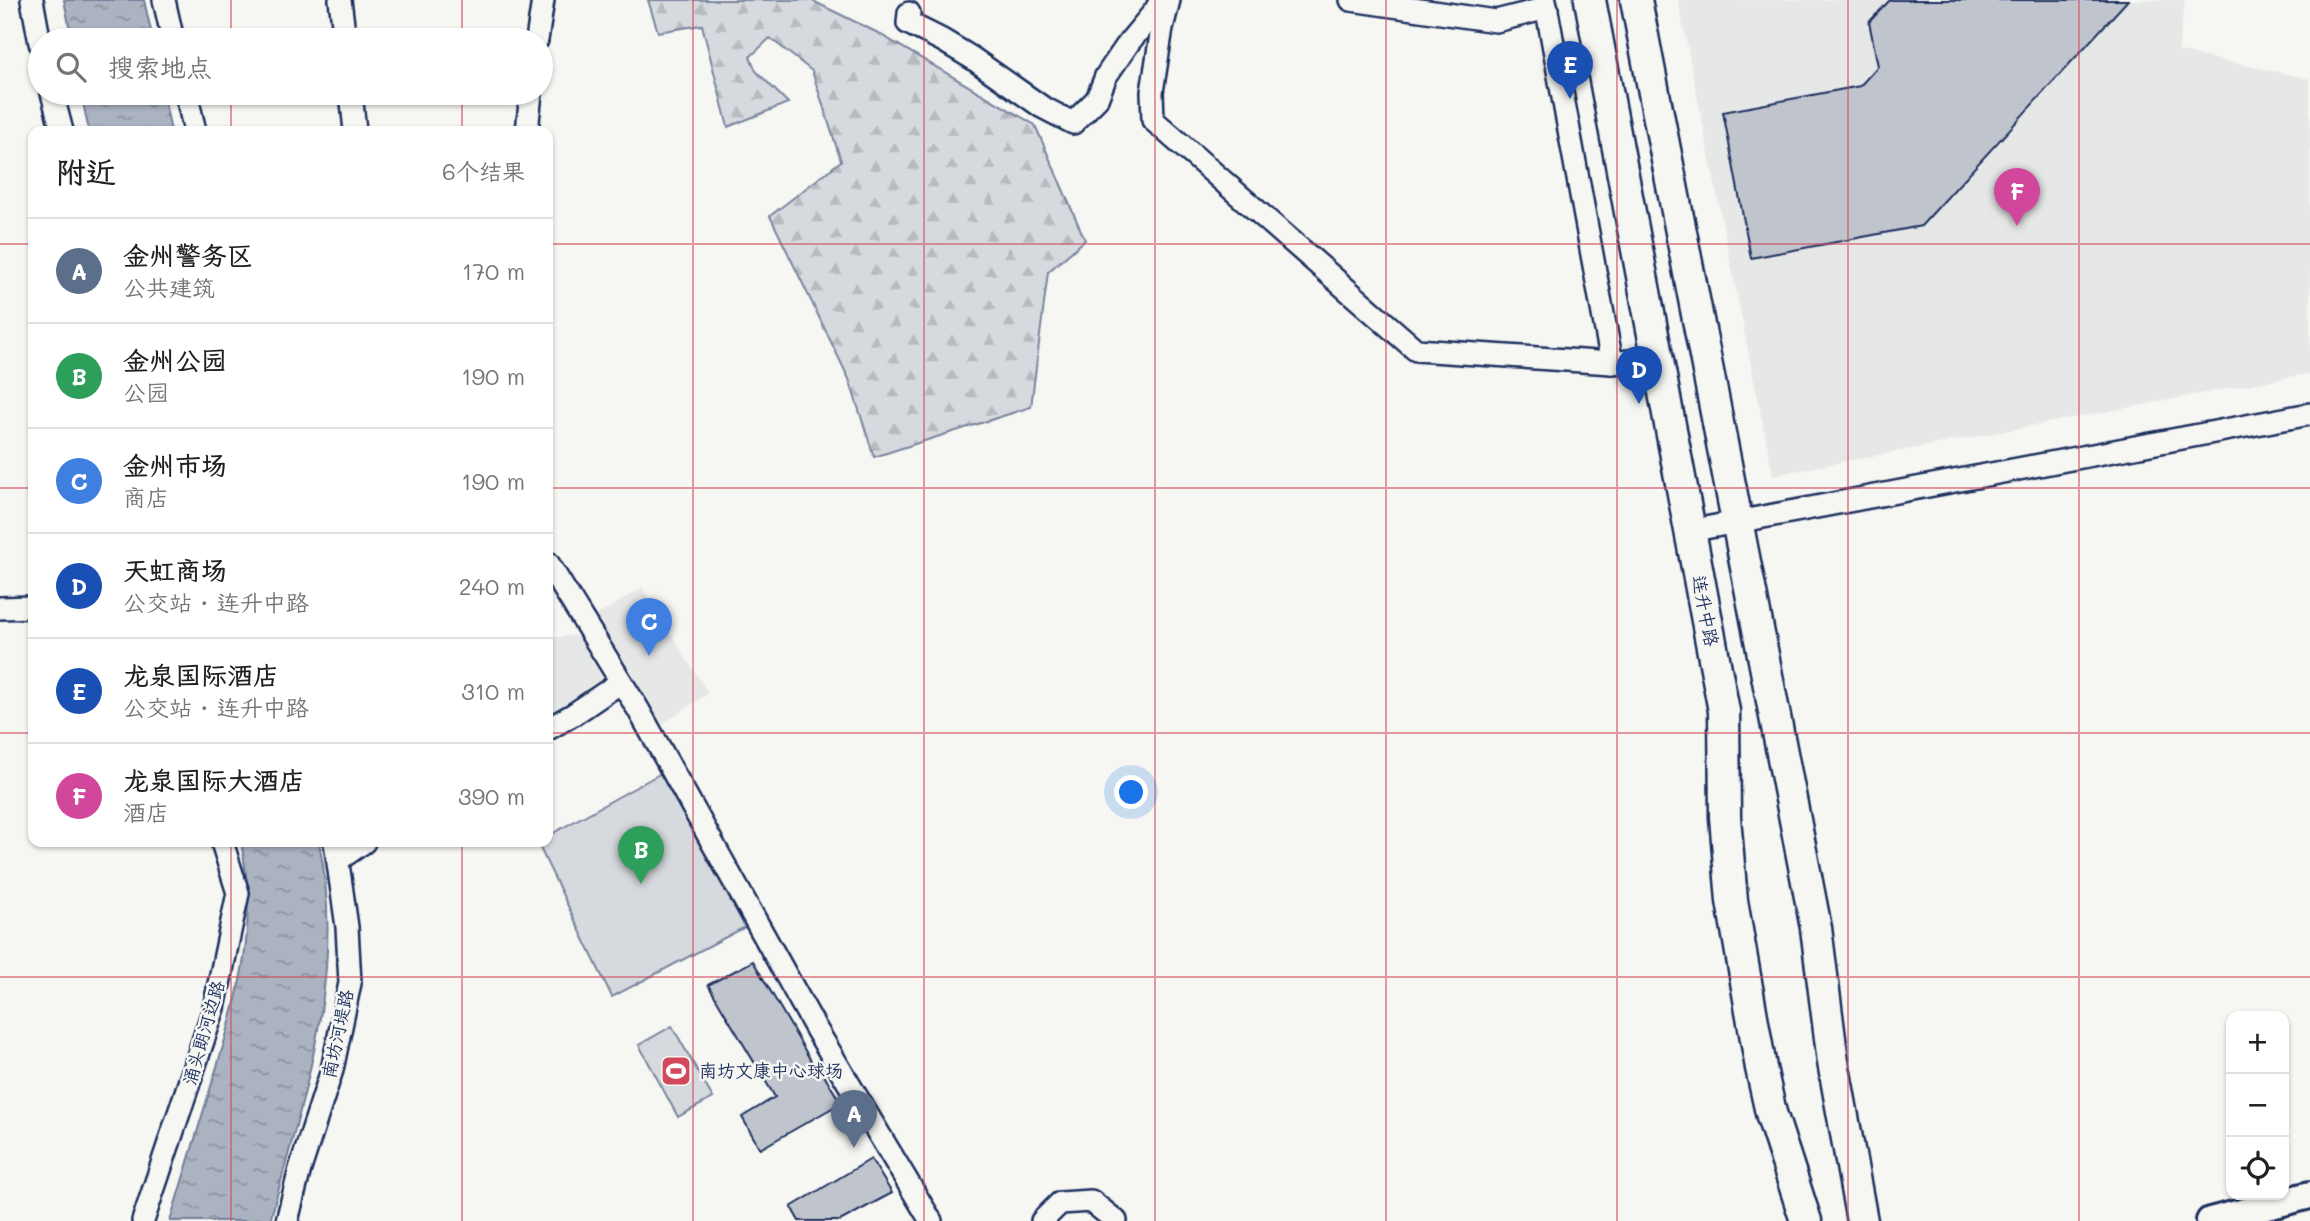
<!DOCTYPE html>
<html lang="zh">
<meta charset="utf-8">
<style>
:root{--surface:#fff;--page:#f6f6f6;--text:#202124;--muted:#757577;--line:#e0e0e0;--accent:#7c3aed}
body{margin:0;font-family:Mali,"LXGW WenKai TC",sans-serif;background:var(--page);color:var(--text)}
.controls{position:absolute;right:21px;bottom:21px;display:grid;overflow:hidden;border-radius:14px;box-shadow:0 2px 5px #0004}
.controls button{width:63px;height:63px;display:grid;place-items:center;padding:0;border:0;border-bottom:2px solid var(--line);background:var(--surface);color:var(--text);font:35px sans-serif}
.you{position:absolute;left:1132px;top:793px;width:24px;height:24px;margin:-18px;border:5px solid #fff;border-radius:50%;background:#1a73e8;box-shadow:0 0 0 10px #1a73e833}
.badge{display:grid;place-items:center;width:46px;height:46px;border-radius:50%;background:var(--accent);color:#fff;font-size:23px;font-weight:700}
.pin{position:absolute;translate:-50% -58px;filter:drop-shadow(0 2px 4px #0008)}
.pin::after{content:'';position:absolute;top:37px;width:24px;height:21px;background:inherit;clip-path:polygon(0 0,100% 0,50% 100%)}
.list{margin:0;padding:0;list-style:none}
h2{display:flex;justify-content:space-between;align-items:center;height:91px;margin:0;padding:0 28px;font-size:30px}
h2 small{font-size:23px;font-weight:400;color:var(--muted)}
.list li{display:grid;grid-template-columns:46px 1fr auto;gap:21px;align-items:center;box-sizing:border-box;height:105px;padding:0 28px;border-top:2px solid var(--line)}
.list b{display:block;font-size:26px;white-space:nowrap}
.list p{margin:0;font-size:23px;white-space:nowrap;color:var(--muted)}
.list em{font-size:23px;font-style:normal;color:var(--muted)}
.icon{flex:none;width:38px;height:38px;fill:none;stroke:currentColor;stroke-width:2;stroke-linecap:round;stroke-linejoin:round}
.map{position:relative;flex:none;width:2310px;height:1221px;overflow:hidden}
.search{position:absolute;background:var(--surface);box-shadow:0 2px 5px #0004;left:28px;top:28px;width:525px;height:77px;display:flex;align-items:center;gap:18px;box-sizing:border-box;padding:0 24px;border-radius:38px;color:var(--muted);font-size:26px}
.panel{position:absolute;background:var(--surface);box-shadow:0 2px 5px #0004;left:28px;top:126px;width:525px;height:721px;border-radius:14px}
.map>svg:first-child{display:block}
.built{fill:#e6e7e7}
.forest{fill:url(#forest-firs);stroke:#78849e;stroke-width:2}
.park{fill:#d6d9dd;stroke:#78849e;stroke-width:2}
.water{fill:url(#water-ripples);stroke:#717e99;stroke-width:2}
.building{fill:#c0c4cd;stroke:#1b2f5e;stroke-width:2}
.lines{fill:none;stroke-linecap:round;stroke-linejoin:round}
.minor-casing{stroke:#1b2f5e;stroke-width:26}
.tertiary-casing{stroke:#1b2f5e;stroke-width:32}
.secondary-casing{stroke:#1b2f5e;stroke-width:35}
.minor{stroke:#f6f6f2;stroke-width:21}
.tertiary{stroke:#f6f6f2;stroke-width:26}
.secondary{stroke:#f6f6f2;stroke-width:30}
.grid{fill:none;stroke:#d1495b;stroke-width:2;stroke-opacity:0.55}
.labels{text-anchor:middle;stroke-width:5;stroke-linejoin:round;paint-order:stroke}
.street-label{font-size:18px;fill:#1b2f5e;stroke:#f6f6f2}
.poi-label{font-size:18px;fill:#1b2f5e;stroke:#f6f6f2;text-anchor:start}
</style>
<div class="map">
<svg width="2310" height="1221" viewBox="0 0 2310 1221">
<defs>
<pattern id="forest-firs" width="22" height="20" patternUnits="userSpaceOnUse" patternTransform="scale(1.75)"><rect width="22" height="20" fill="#d6d9dd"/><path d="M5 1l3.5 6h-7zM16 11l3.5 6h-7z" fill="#b7bbc0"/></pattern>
<pattern id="water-ripples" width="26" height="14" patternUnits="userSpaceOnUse" patternTransform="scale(1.75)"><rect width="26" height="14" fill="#abb2c0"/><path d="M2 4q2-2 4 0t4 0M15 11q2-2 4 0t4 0" fill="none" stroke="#8a919f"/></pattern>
</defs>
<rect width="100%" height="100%" fill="#f6f6f2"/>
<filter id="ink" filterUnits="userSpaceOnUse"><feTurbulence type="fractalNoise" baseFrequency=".0143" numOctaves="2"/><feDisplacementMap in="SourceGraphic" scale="14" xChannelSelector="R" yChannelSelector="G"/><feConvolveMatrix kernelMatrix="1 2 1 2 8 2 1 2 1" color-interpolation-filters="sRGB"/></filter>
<g filter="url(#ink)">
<g class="built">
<polygon points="1678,0 2185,0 2178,51 2310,79 2310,373 1773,475"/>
<polygon points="642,588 708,693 656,729 592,618"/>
<polygon points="578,635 606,684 548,715 548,638"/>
</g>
<polygon class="forest" points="648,0 811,0 876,32 1035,125 1085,240 1048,272 1031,407 874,457 849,379 770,216 841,161 812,71 770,38 750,57 756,71 788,103 728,127 702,25 658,32"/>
<g class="park">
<polygon points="663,772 747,926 612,997 537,842 548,842 548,836"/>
<polygon points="672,1026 713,1098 678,1117 639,1045"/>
</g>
<g class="water">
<polygon points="64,0 144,0 153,40 72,40"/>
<polygon points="81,93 163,93 171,131 89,131"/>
<path d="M241,842H319C346,973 304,1095 270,1221H170C184,1175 198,1129 212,1083C238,997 259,933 241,842Z"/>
</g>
<g class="building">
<polygon points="1890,0 2128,0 1921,226 1751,258 1723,112 1860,86 1878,66 1869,22"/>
<polygon points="753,961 817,1071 820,1069 841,1103 760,1149 742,1117 775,1097 708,985"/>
<polygon points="871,1159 892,1193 840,1221 799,1221 791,1207"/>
</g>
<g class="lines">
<g class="minor-casing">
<g id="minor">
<polyline points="32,0 40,43"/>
<polyline points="164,0 173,40"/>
<polyline points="340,0 345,40"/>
<polyline points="1169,0 1162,28 1152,92 1153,120 1416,350 1612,363 1657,358"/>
<polyline points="1351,0 1496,21 1547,8"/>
<polyline points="1545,0 1612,363"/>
<polyline points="909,13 908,23 942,40 972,58 1042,107 1073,123 1097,99 1106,76 1130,41 1155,11 1161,0"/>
<polyline points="537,40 543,0"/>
<polyline points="52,93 62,131"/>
<polyline points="186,93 195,131"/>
<polyline points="351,93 355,131"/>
<polyline points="527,131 531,93"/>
<polyline points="1689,531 2310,414"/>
<polyline points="548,563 638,709 816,1029 931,1221"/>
<polyline points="0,608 33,607"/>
<polyline points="548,729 574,714 621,682"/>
<polyline points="338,860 364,842"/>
<polyline points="143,1221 214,1008 238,893 222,842"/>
<polyline points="287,1221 300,1169 332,1070 350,983 347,927 335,842"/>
<polyline points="1042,1221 1060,1203 1091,1201 1116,1221"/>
</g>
</g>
<g class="tertiary-casing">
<polyline id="tertiary" points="2210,1221 2310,1195"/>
</g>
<g class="secondary-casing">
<g id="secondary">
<polyline points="1590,0 1724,711 1725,817 1732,901 1761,1068 1771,1113 1806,1221"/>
<polyline points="1636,0 1816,928 1833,1062 1862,1221"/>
</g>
</g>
<use href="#minor" class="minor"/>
<use href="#tertiary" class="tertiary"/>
<use href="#secondary" class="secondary"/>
</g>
</g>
<path class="grid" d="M231,0V40M462,0V40M693,0V1221M924,0V1221M1155,0V1221M1386,0V1221M1617,0V1221M1848,0V1221M2079,0V1221M231,93V131M462,93V131M0,244H33M548,244H2310M0,488H33M548,488H2310M0,733H33M548,733H2310M231,842V1221M462,842V1221M0,977H2310"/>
<defs>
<g id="stadium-square" transform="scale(1.575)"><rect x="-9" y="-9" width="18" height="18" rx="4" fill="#d1495b" stroke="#f6f6f2"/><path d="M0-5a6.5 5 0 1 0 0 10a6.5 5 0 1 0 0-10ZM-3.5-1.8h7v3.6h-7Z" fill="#fff"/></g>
</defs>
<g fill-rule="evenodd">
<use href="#stadium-square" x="676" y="1071"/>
</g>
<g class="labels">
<g class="street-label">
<text transform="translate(1705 611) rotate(79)" y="6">连升中路</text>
<text transform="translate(204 1033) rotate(-74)" y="6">涌头朗河边路</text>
<text transform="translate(338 1034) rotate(-78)" y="6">南坊河堤路</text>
</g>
<g class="poi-label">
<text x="699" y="1077">南坊文康中心球场</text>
</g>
</g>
</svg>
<div class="controls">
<button>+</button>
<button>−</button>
<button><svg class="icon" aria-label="locate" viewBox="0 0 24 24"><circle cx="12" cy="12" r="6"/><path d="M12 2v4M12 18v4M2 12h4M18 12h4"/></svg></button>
</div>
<div class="you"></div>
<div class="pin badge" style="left:854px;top:1148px;background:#5c6f8a">A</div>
<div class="pin badge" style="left:641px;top:884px;background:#2e9e5b">B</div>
<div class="pin badge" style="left:649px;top:656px;background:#3f7fe0">C</div>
<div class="pin badge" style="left:1639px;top:404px;background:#1a4fb4">D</div>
<div class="pin badge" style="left:1570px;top:99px;background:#1a4fb4">E</div>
<div class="pin badge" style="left:2017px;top:226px;background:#d1479c">F</div>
<div class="search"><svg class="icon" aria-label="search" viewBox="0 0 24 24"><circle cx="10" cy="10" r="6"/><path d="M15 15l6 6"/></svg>搜索地点</div>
<section class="panel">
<h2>附近<small>6个结果</small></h2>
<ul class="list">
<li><span class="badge" style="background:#5c6f8a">A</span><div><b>金州警务区</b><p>公共建筑</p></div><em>170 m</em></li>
<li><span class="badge" style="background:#2e9e5b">B</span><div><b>金州公园</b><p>公园</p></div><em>190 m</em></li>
<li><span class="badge" style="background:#3f7fe0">C</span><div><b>金州市场</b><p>商店</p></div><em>190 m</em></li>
<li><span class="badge" style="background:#1a4fb4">D</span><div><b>天虹商场</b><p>公交站 · 连升中路</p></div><em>240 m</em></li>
<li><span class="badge" style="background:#1a4fb4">E</span><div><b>龙泉国际酒店</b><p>公交站 · 连升中路</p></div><em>310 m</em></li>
<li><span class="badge" style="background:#d1479c">F</span><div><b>龙泉国际大酒店</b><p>酒店</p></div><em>390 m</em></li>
</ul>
</section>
</div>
